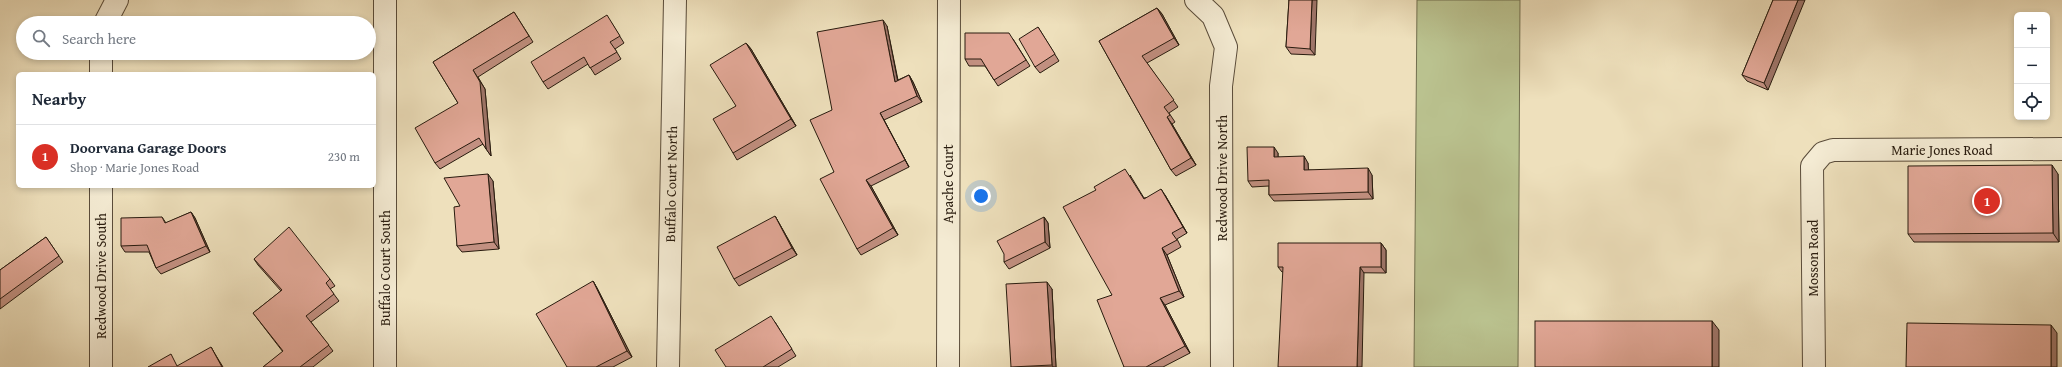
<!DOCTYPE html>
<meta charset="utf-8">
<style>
:root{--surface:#fff;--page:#f6f6f7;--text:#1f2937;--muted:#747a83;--line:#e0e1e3;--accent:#d93025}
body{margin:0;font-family:"Gentium Book Plus",serif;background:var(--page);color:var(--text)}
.controls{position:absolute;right:12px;top:12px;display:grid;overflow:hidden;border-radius:6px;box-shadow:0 2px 6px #0003}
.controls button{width:36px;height:36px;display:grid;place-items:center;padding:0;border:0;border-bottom:1px solid var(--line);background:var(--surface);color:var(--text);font:20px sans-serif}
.you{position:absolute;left:981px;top:196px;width:14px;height:14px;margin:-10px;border:3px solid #fff;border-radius:50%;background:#1a73e8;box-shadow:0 0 0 6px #1a73e833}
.badge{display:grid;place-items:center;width:26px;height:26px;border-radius:50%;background:var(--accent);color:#fff;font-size:13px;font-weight:700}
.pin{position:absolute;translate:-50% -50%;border:2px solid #fff;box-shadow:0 1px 4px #0006}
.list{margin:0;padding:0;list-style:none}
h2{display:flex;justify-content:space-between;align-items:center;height:52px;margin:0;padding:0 16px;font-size:17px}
h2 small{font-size:13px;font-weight:400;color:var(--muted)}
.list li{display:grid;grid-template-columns:26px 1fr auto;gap:12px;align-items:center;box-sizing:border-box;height:64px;padding:0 16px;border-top:1px solid var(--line)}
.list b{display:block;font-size:15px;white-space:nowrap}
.list p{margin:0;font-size:13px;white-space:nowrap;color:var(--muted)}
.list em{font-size:13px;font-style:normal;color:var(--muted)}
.icon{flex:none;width:22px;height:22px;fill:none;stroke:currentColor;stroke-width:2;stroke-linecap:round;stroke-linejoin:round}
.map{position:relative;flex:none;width:2062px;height:367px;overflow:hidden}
.search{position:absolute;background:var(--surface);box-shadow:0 2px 6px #0003;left:16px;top:16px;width:360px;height:44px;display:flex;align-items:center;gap:10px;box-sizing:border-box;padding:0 14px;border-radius:22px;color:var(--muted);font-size:15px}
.panel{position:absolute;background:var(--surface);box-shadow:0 2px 6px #0003;left:16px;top:72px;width:360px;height:116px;border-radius:6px}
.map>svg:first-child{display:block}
.green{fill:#bac28f;stroke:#716e4e}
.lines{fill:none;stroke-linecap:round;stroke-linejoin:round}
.street-casing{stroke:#5a4c3a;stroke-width:24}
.street{stroke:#f4ebd3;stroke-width:22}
.wall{fill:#c29081;stroke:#281b0e}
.shaded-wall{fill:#9e7569;stroke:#281b0e}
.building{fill:#e1a796;stroke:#281b0e}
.labels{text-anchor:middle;stroke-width:3;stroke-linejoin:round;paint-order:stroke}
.street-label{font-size:14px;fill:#281b0e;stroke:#f4ebd3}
</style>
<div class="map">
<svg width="2062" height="367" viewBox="0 0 2062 367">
<rect width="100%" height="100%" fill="#eee0bc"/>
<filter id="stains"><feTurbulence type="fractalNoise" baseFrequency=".005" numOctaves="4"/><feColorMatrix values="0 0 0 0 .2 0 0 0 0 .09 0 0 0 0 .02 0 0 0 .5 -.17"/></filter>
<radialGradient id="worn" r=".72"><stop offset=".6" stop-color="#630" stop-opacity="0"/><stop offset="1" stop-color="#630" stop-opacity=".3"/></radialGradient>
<polygon class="green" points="1417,0 1520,0 1518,367 1414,367"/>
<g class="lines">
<g class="street-casing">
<g id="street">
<polyline points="385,0 385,367"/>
<polyline points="1196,0 1213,16 1226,47 1221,86 1222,367"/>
<polyline points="105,23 117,0"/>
<polyline points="101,74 101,53"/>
<polyline points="101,186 101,367"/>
<polyline points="668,367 675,0"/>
<polyline points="948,367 949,0"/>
<polyline points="1814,367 1812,166 1823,153 1833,150 2062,149"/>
</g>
</g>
<use href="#street" class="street"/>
</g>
<g class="wall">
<polygon points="1289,0 1315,55 1291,54 1286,47"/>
<polygon points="1773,0 1768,90 1747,81 1742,75"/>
<polygon points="1157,8 1162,14 1179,45 1147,63 1178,107 1169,113 1175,122 1172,124 1196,165 1176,176 1171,170 1099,41"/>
<polygon points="514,12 533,42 478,77 485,89 491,156 483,144 440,169 435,163 458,103 433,62"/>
<polygon points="611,22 624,43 615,49 621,59 595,75 588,64 548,89 543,82"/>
<polygon points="887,26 898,80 909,75 913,82 922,102 884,120 909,167 871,186 898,235 861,255 857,249 834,172"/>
<polygon points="1038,27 1059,61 1040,73 1035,67"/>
<polygon points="1013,39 1030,66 998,86 985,66 969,66 965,59"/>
<polygon points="746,43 751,49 796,126 737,160 733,153 736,106"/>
<polygon points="1278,153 1278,157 1308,163 1308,170 1372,175 1373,199 1274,201 1269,195 1269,186 1252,187 1248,181"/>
<polygon points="2058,174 2059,242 1914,242 1908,234"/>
<polygon points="1130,175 1144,198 1165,195 1187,233 1177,239 1181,247 1167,255 1184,297 1165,305 1190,353 1163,367 1124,367 1112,295"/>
<polygon points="493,181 499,249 462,252 457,246 460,206"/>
<polygon points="191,212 195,218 210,252 161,274 156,268 149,252 125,252 121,246 162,217 166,223"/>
<polygon points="775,216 779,223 797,255 739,286 734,279"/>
<polygon points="1044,217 1048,223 1050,248 1009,269 1004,262"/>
<polygon points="46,237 63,262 0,309 0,270"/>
<polygon points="1381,243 1386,250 1386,273 1282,272 1278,267"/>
<polygon points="254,259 330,279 335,286 330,289 339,301 311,322 333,351 313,367 263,367 283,352 253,313 281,291 258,265"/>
<polygon points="593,281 597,288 632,357 613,367 567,367"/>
<polygon points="1052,289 1056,367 1011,367"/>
<polygon points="775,322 796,356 778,367 726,367"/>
</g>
<g class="shaded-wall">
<polygon points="1312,0 1317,0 1315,55 1310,49"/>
<polygon points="1798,0 1805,0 1768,90 1764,83"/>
<polygon points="1157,8 1162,14 1179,45 1174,38"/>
<polygon points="883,20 887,26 899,88 895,82"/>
<polygon points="746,43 751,49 796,126 791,119"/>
<polygon points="473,70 485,89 491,156 486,149"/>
<polygon points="909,75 913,82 922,102 917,96"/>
<polygon points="880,113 884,120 909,167 905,160"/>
<polygon points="1167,117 1172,124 1196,165 1191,158"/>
<polygon points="1274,147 1278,153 1278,164 1274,157"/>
<polygon points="1304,156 1308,163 1309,177 1304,170"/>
<polygon points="2052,165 2058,174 2059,242 2053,233"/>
<polygon points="1368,168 1372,175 1373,199 1368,192"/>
<polygon points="488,174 493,181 499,249 494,242"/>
<polygon points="866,180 871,186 898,235 893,228"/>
<polygon points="1161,189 1165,195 1187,233 1183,227"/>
<polygon points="191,212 195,218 210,252 206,246"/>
<polygon points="775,216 779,223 797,255 792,248"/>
<polygon points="1044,217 1048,223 1050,248 1045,242"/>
<polygon points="1381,243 1386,250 1386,273 1381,267"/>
<polygon points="1162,248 1167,255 1184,297 1179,291"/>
<polygon points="1360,267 1364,273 1362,367 1357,367"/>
<polygon points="593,281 597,288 632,357 627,351"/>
<polygon points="1047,282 1052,289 1056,367 1053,367 1052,365"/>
<polygon points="1160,298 1165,305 1190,353 1185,346"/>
<polygon points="1712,321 1719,330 1719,367 1712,367"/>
<polygon points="2051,325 2057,333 2057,367 2051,367"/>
<polygon points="211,347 215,354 223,367 222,367"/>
</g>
<g class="building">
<polygon points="1289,0 1312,0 1310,49 1286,47"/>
<polygon points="1773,0 1798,0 1764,83 1742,75"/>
<polygon points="1157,8 1174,38 1142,56 1174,100 1164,107 1170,115 1167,117 1191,158 1171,170 1099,41"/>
<polygon points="514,12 529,36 473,70 480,82 486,149 479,138 435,163 415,128 458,103 433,62"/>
<polygon points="607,15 620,36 610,42 617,52 590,68 584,57 543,82 531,62"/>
<polygon points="883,20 895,82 909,75 917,96 880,113 905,160 866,180 893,228 857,249 820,179 834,172 810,120 832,110 817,32"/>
<polygon points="1038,27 1055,54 1035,67 1019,39"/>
<polygon points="965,33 1009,33 1026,60 994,80 981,59 965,59"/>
<polygon points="746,43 791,119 733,153 713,119 736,106 710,65"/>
<polygon points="1247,147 1274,147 1274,157 1304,156 1304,170 1368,168 1368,192 1269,195 1269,180 1248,181"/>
<polygon points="2052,165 2053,233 1908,234 1908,166"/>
<polygon points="1125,169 1144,199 1161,189 1183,227 1172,233 1177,240 1162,248 1179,291 1160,298 1185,346 1146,367 1124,367 1097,300 1112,295 1063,207 1096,190 1094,187"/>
<polygon points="488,174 494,242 457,246 454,207 460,206 444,178"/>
<polygon points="191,212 206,246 156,268 147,245 121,246 121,218 162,217 165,223"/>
<polygon points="775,216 792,248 734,279 717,247"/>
<polygon points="1044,217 1045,242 1004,262 1004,254 997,241"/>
<polygon points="289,227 330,279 326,283 334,294 306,316 329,345 300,367 263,367 283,351 253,313 282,290 254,259"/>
<polygon points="46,237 59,256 0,299 0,270"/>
<polygon points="1278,243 1381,243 1381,267 1360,267 1357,367 1278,367 1283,267 1278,267"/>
<polygon points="593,281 627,351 596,367 567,367 536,314"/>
<polygon points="1047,282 1052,365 1011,367 1006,284"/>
<polygon points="771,316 792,349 763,367 726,367 715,350"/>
<rect x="1535" y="321" width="177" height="46"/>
<polygon points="1907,323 2051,325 2051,367 1906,367"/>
<polygon points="211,347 222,367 148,367 171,354 177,366"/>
</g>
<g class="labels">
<g class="street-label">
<text x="1942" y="155">Marie Jones Road</text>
<text transform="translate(1222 178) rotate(-90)" y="5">Redwood Drive North</text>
<text transform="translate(671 184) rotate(-89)" y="5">Buffalo Court North</text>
<text transform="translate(948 184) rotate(-90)" y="5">Apache Court</text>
<text transform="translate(1813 258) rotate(-90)" y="5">Mosson Road</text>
<text transform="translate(385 268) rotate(-90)" y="5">Buffalo Court South</text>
<text transform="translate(101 276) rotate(-90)" y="5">Redwood Drive South</text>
</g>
</g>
<rect width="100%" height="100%" filter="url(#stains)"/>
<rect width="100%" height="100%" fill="url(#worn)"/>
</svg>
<div class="controls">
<button>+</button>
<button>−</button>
<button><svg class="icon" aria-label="locate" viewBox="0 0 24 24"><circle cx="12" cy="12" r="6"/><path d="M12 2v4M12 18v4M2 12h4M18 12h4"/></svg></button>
</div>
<div class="you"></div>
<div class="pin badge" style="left:1987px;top:201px">1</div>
<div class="search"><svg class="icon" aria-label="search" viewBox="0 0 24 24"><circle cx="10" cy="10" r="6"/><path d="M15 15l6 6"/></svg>Search here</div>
<section class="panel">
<h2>Nearby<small></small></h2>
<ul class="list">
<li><span class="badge">1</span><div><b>Doorvana Garage Doors</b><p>Shop · Marie Jones Road</p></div><em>230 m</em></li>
</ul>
</section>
</div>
